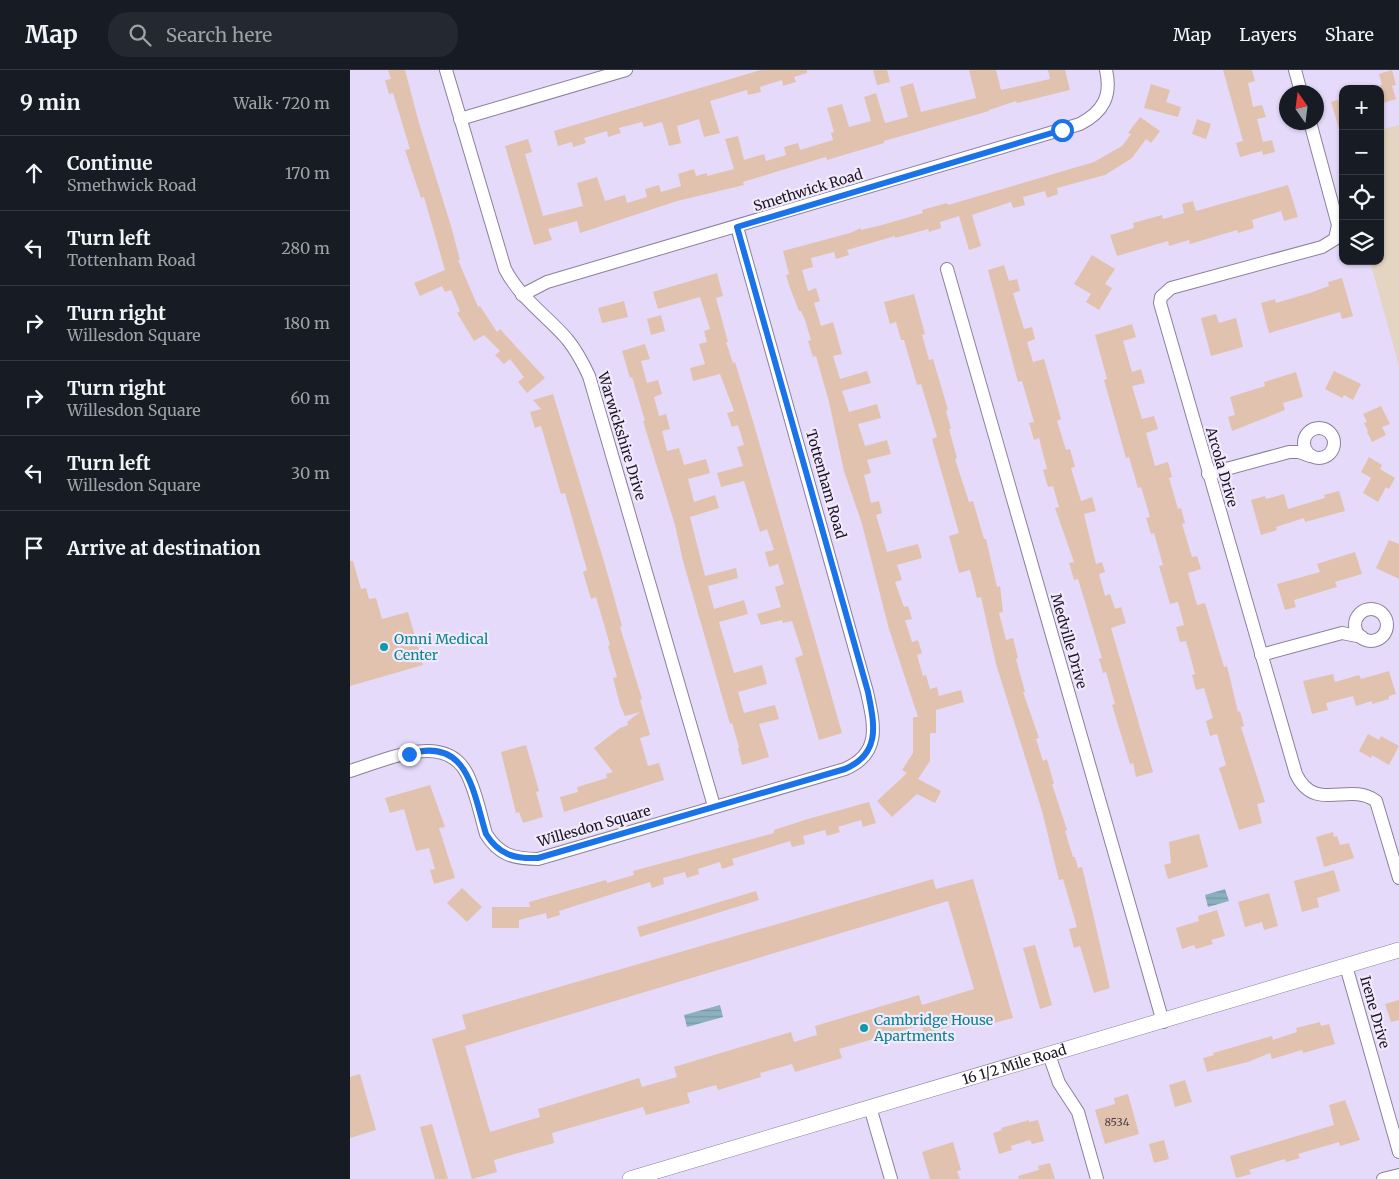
<!DOCTYPE html>
<meta charset="utf-8">
<style>
:root{--surface:#171b24;--page:#242831;--text:#f1f3f6;--muted:#9ea1a6;--line:#363941}
body{margin:0;font-family:Merriweather,serif;background:var(--page);color:var(--text)}
.controls{position:absolute;right:15px;top:15px;display:grid;overflow:hidden;border-radius:10px;box-shadow:0 1px 4px #0004}
.controls button{width:45px;height:45px;display:grid;place-items:center;padding:0;border:0;border-bottom:1px solid var(--line);background:var(--surface);color:var(--text);font:25px sans-serif}
.compass{position:absolute;left:929px;top:15px;width:45px;height:45px;border-radius:50%;background:var(--surface);box-shadow:0 1px 4px #0004;rotate:346deg}
.stop{position:absolute;width:15px;height:15px;margin:-11px;border:4px solid #1a73e8;border-radius:50%;background:#fff}
.stop.end{background:#1a73e8;border-color:#fff;box-shadow:0 1px 5px #0008}
.list{margin:0;padding:0;list-style:none}
h2{display:flex;justify-content:space-between;align-items:center;height:65px;margin:0;padding:0 20px;font-size:21px}
h2 small{font-size:16px;font-weight:400;color:var(--muted)}
.list li{display:grid;grid-template-columns:32px 1fr auto;gap:15px;align-items:center;box-sizing:border-box;height:75px;padding:0 20px;border-top:1px solid var(--line)}
.list b{display:block;font-size:19px;white-space:nowrap}
.list p{margin:0;font-size:16px;white-space:nowrap;color:var(--muted)}
.list em{font-size:16px;font-style:normal;color:var(--muted)}
.icon{flex:none;width:28px;height:28px;fill:none;stroke:currentColor;stroke-width:2;stroke-linecap:round;stroke-linejoin:round}
.map{position:relative;flex:none;width:1049px;height:1109px;overflow:hidden}
header{display:flex;align-items:center;gap:30px;box-sizing:border-box;height:70px;padding:0 25px;background:var(--surface);border-bottom:1px solid var(--line)}
header strong{font-size:24px}
nav{display:flex;gap:28px;margin-inline-start:auto;font-size:18px}
.search{width:350px;height:45px;background:var(--page);display:flex;align-items:center;gap:12px;box-sizing:border-box;padding:0 18px;border-radius:20px;color:var(--muted);font-size:19px}
main{display:flex}
aside{flex:1;background:var(--surface)}
.map>svg:first-child{display:block}
.education{fill:#e4d4c2}
.water{fill:url(#water-rules)}
.building{fill:#e1c2ae;fill-rule:evenodd}
.lines{fill:none;stroke-linecap:round;stroke-linejoin:round}
.minor-casing{stroke:#8b809c;stroke-width:14}
.tertiary-casing{stroke:#8b809c;stroke-width:16}
.minor{stroke:#fff;stroke-width:12}
.tertiary{stroke:#fff;stroke-width:15}
.route{stroke:#1a73e8;stroke-width:6}
.culture-dot{fill:#0f9aa8;stroke:#f1eafd;stroke-width:2}
.labels{text-anchor:middle;stroke-width:4.5;stroke-linejoin:round;paint-order:stroke}
.number-label{font-size:11px;fill:#4c4044}
.street-label{font-size:14px;fill:#1a1520;stroke:#f1eafd}
.culture-label{font-size:14px;fill:#0d838f;stroke:#f1eafd;text-anchor:start}
</style>
<header>
<strong>Map</strong>
<div class="search"><svg class="icon" aria-label="search" viewBox="0 0 24 24"><circle cx="10" cy="10" r="6"/><path d="M15 15l6 6"/></svg>Search here</div>
<nav><a>Map</a><a>Layers</a><a>Share</a></nav>
</header>
<main>
<aside>
<h2>9 min<small>Walk · 720 m</small></h2>
<ul class="list">
<li><svg class="icon" aria-label="ahead" viewBox="0 0 24 24"><path d="M12 20V5M6 11l6-6 6 6"/></svg><div><b>Continue</b><p>Smethwick Road</p></div><em>170 m</em></li>
<li><svg class="icon" aria-label="left" viewBox="0 0 24 24"><path d="M17 20v-9H6M10 6l-5 5 5 5"/></svg><div><b>Turn left</b><p>Tottenham Road</p></div><em>280 m</em></li>
<li><svg class="icon" aria-label="right" viewBox="0 0 24 24"><path d="M7 20v-9h11M14 6l5 5-5 5"/></svg><div><b>Turn right</b><p>Willesdon Square</p></div><em>180 m</em></li>
<li><svg class="icon" aria-label="right" viewBox="0 0 24 24"><path d="M7 20v-9h11M14 6l5 5-5 5"/></svg><div><b>Turn right</b><p>Willesdon Square</p></div><em>60 m</em></li>
<li><svg class="icon" aria-label="left" viewBox="0 0 24 24"><path d="M17 20v-9H6M10 6l-5 5 5 5"/></svg><div><b>Turn left</b><p>Willesdon Square</p></div><em>30 m</em></li>
<li><svg class="icon" aria-label="arrive" viewBox="0 0 24 24"><path d="M6 21V4h12l-3 4 3 4H6"/></svg><div><b>Arrive at destination</b></div></li>
</ul>
</aside>
<div class="map">
<svg width="1049" height="1109" viewBox="0 0 1049 1109">
<defs>
<pattern id="water-rules" width="6" height="5" patternUnits="userSpaceOnUse" patternTransform="scale(1.25)"><rect width="6" height="5" fill="#8bb0be"/><path d="M0 2.5h6" fill="none" stroke="#7796a3"/></pattern>
</defs>
<rect width="100%" height="100%" fill="#e6dafa"/>
<polygon class="education" points="1049,55 1049,296 1020,191 1030,191 1030,60"/>
<g class="water">
<polygon points="875,819 879,831 858,837 855,825"/>
<polygon points="370,935 373,947 337,957 334,945"/>
</g>
<g class="building">
<polygon points="38,0 55,0 69,53 101,156 110,190 108,190 128,237 130,236 147,262 150,259 195,308 177,323 168,312 174,307 160,289 154,294 145,285 150,281 134,265 124,271 107,243 110,241 101,220 95,222 92,216 70,226 64,213 95,200 74,127 71,128 55,80 60,79 43,23 39,24 35,10 41,9"/>
<polygon points="411,0 457,0 457,3 444,7 446,12 433,16 432,10 410,17 411,22 398,25 397,20 360,31 370,63 354,67 349,49 327,56 331,73 319,76 312,52 294,57 292,52 269,58 271,63 258,67 257,61 234,68 236,73 223,77 222,72 208,76 204,61"/>
<polygon points="523,0 537,0 540,12 527,15"/>
<polygon points="619,0 646,0 651,20 700,9 698,0 715,0 720,20 667,33 666,31 639,40 639,41 534,71 534,73 477,90 476,87 432,100 393,112 394,115 327,131 230,163 227,151 198,159 202,170 184,175 155,76 178,69 182,82 175,84 193,146 233,136 227,113 247,107 255,131 275,125 277,133 297,127 295,119 309,115 311,122 331,116 328,104 344,99 346,106 357,103 357,106 384,99 375,69 388,66 394,90 414,84 416,91 436,85 434,77 448,73 450,80 483,70 481,63 484,62 477,38 492,34 499,57 521,51 514,27 526,23 535,53 558,47 550,17 563,13 571,42 626,28"/>
<polygon points="873,0 902,0 905,11 898,13 903,37 912,35 916,47 907,49 913,72 922,70 925,82 913,85 912,81 890,87 886,73 893,71"/>
<polygon points="1042,0 1046,15 1042,16 1046,29 1030,34 1030,15 1032,15 1029,4"/>
<polygon points="801,14 820,20 816,32 831,37 828,47 794,38"/>
<polygon points="993,28 993,61 990,62 981,32"/>
<polygon points="790,47 810,61 801,73 796,69 782,88 755,105 707,118 708,124 697,128 695,121 673,127 675,135 663,138 661,132 622,145 631,176 619,180 609,146 590,152 591,158 579,162 578,159 545,168 545,166 497,180 499,185 486,189 484,182 461,188 463,197 452,200 458,221 466,218 470,231 464,233 471,256 483,252 492,284 483,286 490,309 517,301 521,313 492,321 499,342 527,334 531,348 508,354 515,376 537,370 541,384 517,390 521,403 514,405 521,433 529,431 532,443 526,445 537,482 568,474 572,488 547,495 552,510 545,512 554,537 558,536 562,549 555,550 562,572 568,570 572,583 567,585 573,606 576,605 580,619 587,617 589,626 611,620 614,632 586,640 586,663 580,663 580,691 568,709 591,721 585,733 567,724 542,747 527,731 557,703 552,700 563,683 563,647 568,647 539,559 512,454 494,401 479,332 466,286 463,287 458,271 461,270 455,250 451,241 449,241 440,218 436,205 439,204 433,181 500,163 511,158 511,160 532,155 573,143 572,140 597,133 598,135 744,92 772,76 781,64 778,63"/>
<polygon points="847,49 861,54 856,69 842,64"/>
<polygon points="938,115 948,147 934,151 931,141 902,150 904,158 888,163 887,160 840,174 839,170 819,176 818,171 767,186 760,165 784,158 783,153 812,145 813,149 834,143 832,134 843,131 846,141"/>
<polygon points="742,185 765,199 755,214 762,218 749,240 736,232 741,224 724,214"/>
<polygon points="654,195 659,211 667,209 670,221 663,223 674,259 682,257 685,269 677,272 683,292 694,289 711,349 707,351 716,380 720,379 725,397 721,398 731,431 742,427 746,441 734,444 746,494 752,492 755,502 749,504 755,526 760,524 765,539 771,537 776,553 761,558 803,702 786,707 783,693 780,694 762,635 765,634 756,602 753,603 749,589 752,588 728,509 724,510 719,493 724,492 705,438 709,437 703,416 698,417 693,400 697,399 689,368 684,370 679,353 684,352 672,311 668,312 638,200"/>
<polygon points="367,203 373,226 366,228 378,272 376,272 383,293 385,292 405,358 492,663 469,670 445,588 453,585 442,551 433,553 432,550 411,555 407,544 431,537 425,517 434,514 428,494 419,497 415,482 424,480 417,459 410,462 394,411 371,417 367,403 393,396 387,377 394,375 388,355 382,357 377,343 384,341 370,304 343,311 340,298 355,294 349,274 357,272 354,261 360,259 350,227 308,239 303,222"/>
<polygon points="992,208 1003,246 992,249 990,242 919,263 911,233 925,229 926,233 960,223 979,216 978,212"/>
<polygon points="564,224 575,264 572,265 579,290 583,289 598,340 596,341 601,359 599,359 607,388 605,389 619,432 623,431 634,469 636,469 647,517 650,516 653,542 649,543 656,570 663,568 668,588 666,589 675,622 673,622 689,668 686,669 693,691 697,689 704,714 702,714 717,760 715,761 723,787 725,787 728,798 732,797 735,809 760,918 744,923 730,876 724,878 719,859 727,857 713,809 709,810 692,741 646,594 631,527 627,528 620,500 609,503 599,466 609,463 582,369 587,367 571,314 567,315 554,270 551,270 546,252 540,254 534,232"/>
<polygon points="274,231 278,247 252,253 248,238"/>
<polygon points="866,244 869,253 886,248 893,277 861,286 851,248"/>
<polygon points="311,245 315,261 301,265 297,249"/>
<polygon points="782,254 786,267 773,271 782,302 791,299 795,313 782,316 792,349 804,346 808,359 796,363 805,396 818,392 822,407 819,408 828,439 831,438 835,453 832,454 842,487 847,486 851,499 838,503 847,535 855,533 874,597 877,596 888,642 890,641 894,656 891,657 915,732 907,734 912,753 889,760 869,698 876,695 867,664 860,666 856,651 863,648 854,618 846,620 842,605 845,604 836,571 830,572 826,557 834,555 828,532 820,534 809,496 813,495 804,463 801,464 796,448 800,447 791,417 788,418 779,387 776,388 754,310 757,309 745,265"/>
<polygon points="295,274 300,289 291,291 297,313 308,310 312,324 304,327 309,346 316,344 320,359 312,361 317,381 329,378 334,395 356,389 360,403 338,409 344,432 365,425 369,438 340,447 355,506 386,498 388,508 358,516 364,539 394,530 398,544 369,552 384,603 412,595 417,614 388,622 394,643 425,635 429,649 409,654 419,687 392,695 388,678 389,677 382,653 380,654 333,491 325,455 293,351 295,351 282,307 280,308 272,281"/>
<polygon points="984,301 1011,314 1003,330 994,325 992,328 975,319"/>
<polygon points="946,302 953,327 933,333 935,340 882,361 878,347 885,345 880,327 915,316 914,312"/>
<polygon points="203,324 255,495 272,556 270,557 292,629 290,630 300,665 290,668 298,696 309,693 314,710 214,742 210,727 228,722 227,717 257,708 256,704 263,702 244,678 270,658 278,655 277,652 290,642 275,646 270,635 263,608 267,607 258,576 260,575 246,527 241,529 233,502 237,500 215,423 211,424 191,356 185,358 180,342 191,339 183,330"/>
<polygon points="1031,336 1040,354 1032,357 1036,365 1022,372 1017,362 1018,361 1014,353 1017,352 1013,344"/>
<polygon points="1019,387 1032,395 1030,399 1045,408 1039,419 1036,417 1028,432 1013,423 1021,408 1011,402"/>
<polygon points="989,421 995,441 955,452 954,448 926,457 927,460 911,465 901,430 915,426 916,429 934,424 938,439 975,428 974,425"/>
<polygon points="1039,470 1049,474 1049,509 1026,498"/>
<polygon points="1005,482 1012,504 985,512 987,517 944,530 946,537 935,540 927,514 970,502 967,494"/>
<polygon points="0,491 3,491 11,519 16,518 19,529 26,528 32,549 58,542 73,595 0,616"/>
<polygon points="1039,601 1046,624 1039,626 1039,629 1022,634 1022,631 1006,636 1003,626 976,633 978,640 962,644 953,611 983,604 985,612 1009,605 1011,609"/>
<polygon points="1018,664 1029,670 1031,666 1049,676 1039,695 1022,685 1021,688 1009,681"/>
<polygon points="176,675 189,721 186,722 193,747 173,753 169,742 166,743 151,682"/>
<polygon points="80,715 95,757 89,758 105,808 84,814 80,800 85,799 79,778 66,781 54,739 40,743 35,728"/>
<polygon points="519,732 526,753 513,757 511,750 488,757 490,762 477,766 475,760 453,766 455,774 442,777 440,771 382,789 384,795 372,799 370,792 348,799 349,804 337,808 335,802 313,808 314,814 302,818 300,812 209,841 210,845 197,849 196,843 169,850 169,858 142,858 142,837 180,837 179,832 256,810 257,813 284,805 283,801 424,763 424,760 458,749"/>
<polygon points="983,762 984,767 987,766 990,775 999,773 1004,788 974,797 966,767"/>
<polygon points="849,764 858,797 818,809 814,795 821,793 819,772"/>
<polygon points="984,800 990,821 967,828 969,837 952,842 944,811"/>
<path d="M583,809L586,819L623,809L663,948L636,955L634,947L574,964L572,955L489,979L492,988L445,1002L442,994L410,1003L411,1007L368,1020L366,1015L337,1023L340,1033L296,1045L293,1037L202,1063L204,1073L144,1090L147,1102L122,1109L82,969L116,959L112,945ZM598,831L624,919L572,935L569,925L465,956L467,965L444,972L441,962L324,997L327,1007L292,1017L289,1008L188,1039L190,1047L140,1062L115,976Z"/>
<polygon points="112,818 132,837 117,852 97,833"/>
<polygon points="406,821 409,830 290,867 287,857"/>
<polygon points="919,823 928,856 914,860 912,852 895,857 888,832"/>
<polygon points="867,840 875,866 861,870 863,874 846,879 844,875 832,879 826,858 849,851 848,846"/>
<polygon points="685,875 702,935 690,939 673,878"/>
<polygon points="1049,930 1049,950 1041,952 1035,934"/>
<polygon points="970,952 971,956 979,954 985,974 953,983 952,980 922,989 920,983 898,992 857,1002 853,988 864,985 863,983 922,966 923,970 947,962 946,958"/>
<polygon points="10,1004 26,1060 0,1068 0,1007"/>
<polygon points="835,1010 842,1032 825,1037 819,1015"/>
<polygon points="778,1024 789,1064 755,1074 745,1040 765,1034 764,1028"/>
<polygon points="995,1030 1010,1070 990,1076 989,1072 948,1084 950,1088 936,1092 935,1089 899,1100 901,1104 886,1108 880,1086 984,1055 979,1035"/>
<polygon points="679,1050 679,1052 688,1050 694,1071 682,1074 680,1070 661,1076 662,1080 649,1084 643,1063 652,1060 651,1058"/>
<polygon points="82,1054 98,1109 85,1109 70,1057"/>
<polygon points="814,1070 819,1089 804,1093 799,1074"/>
<polygon points="603,1072 611,1100 607,1101 610,1109 580,1109 572,1082"/>
<polygon points="700,1093 705,1109 669,1109 668,1106 689,1100 688,1096"/>
</g>
<g class="lines">
<g class="minor-casing">
<g id="minor">
<path d="M96,0L155,199C170,228 196,245 217,269C226,280 233,293 239,306L364,736"/>
<polyline points="945,0 951,22"/>
<polyline points="110,49 276,0"/>
<path d="M960,52L988,155L985,169L972,177L821,218L811,227L810,233L946,704C965,744 999,711 1026,731L1049,808"/>
<polyline points="597,199 813,952"/>
<path d="M172,225L197,212L730,54C753,42 762,26 756,0"/>
<circle cx="969" cy="373" r="15"/>
<polyline points="858,404 939,382 949,382 960,386"/>
<circle cx="1021" cy="555" r="16"/>
<polyline points="911,585 992,563 1012,567"/>
<path d="M0,701C34,691 93,661 116,702C126,720 130,744 136,764C149,785 164,789 188,789L495,699C532,683 524,654 517,622L387,157"/>
<polyline points="996,896 1049,1082"/>
<polyline points="699,985 709,1013 728,1042 747,1109"/>
<polyline points="520,1037 541,1109"/>
<polyline points="1033,1109 1049,1105"/>
</g>
</g>
<g class="tertiary-casing">
<g id="tertiary">
<path id="s1" d="M280,1109L1049,880"/>
</g>
</g>
<use href="#minor" class="minor"/>
<use href="#tertiary" class="tertiary"/>
</g>
<g class="lines">
<path class="route" d="M59,684C118,666 123,722 136,764C149,785 165,789 188,788L495,699C532,683 524,653 518,622L387,157L712,60"/>
</g>
<g class="culture-dot">
<circle cx="34" cy="577" r="5"/>
<circle cx="514" cy="958" r="5"/>
</g>
<g class="labels">
<g class="number-label">
<text x="767" y="1056">8534</text>
</g>
<g class="street-label">
<text transform="translate(458 120) rotate(-17)" y="5">Smethwick Road</text>
<text transform="translate(272 366) rotate(73)" y="5">Warwickshire Drive</text>
<text transform="translate(872 397) rotate(74)" y="5">Arcola Drive</text>
<text transform="translate(476 414) rotate(74)" y="5">Tottenham Road</text>
<text transform="translate(719 571) rotate(74)" y="5">Medville Drive</text>
<text transform="translate(244 756) rotate(-16)" y="5">Willesdon Square</text>
<text transform="translate(1025 942) rotate(74)" y="5">Irene Drive</text>
<text dy="5" stroke="none"><textPath href="#s1" startOffset="401">16 1/2 Mile Road</textPath></text>
</g>
<g class="culture-label">
<text x="44" y="574">Omni Medical<tspan x="44" dy="16">Center</tspan></text>
<text x="524" y="955">Cambridge House<tspan x="524" dy="16">Apartments</tspan></text>
</g>
</g>
</svg>
<div class="controls">
<button>+</button>
<button>−</button>
<button><svg class="icon" aria-label="locate" viewBox="0 0 24 24"><circle cx="12" cy="12" r="6"/><path d="M12 2v4M12 18v4M2 12h4M18 12h4"/></svg></button>
<button><svg class="icon" aria-label="layers" viewBox="0 0 24 24"><path d="M12 4l9 5-9 5-9-5zM3 14l9 5 9-5"/></svg></button>
</div>
<svg class="compass" viewBox="-18 -18 36 36"><path d="M0-13l5 13h-10z" fill="#e53935"/><path d="M0 13l5-13h-10z" fill="#9ea1a6"/></svg>
<div class="stop" style="left:712px;top:60px"></div>
<div class="stop end" style="left:59px;top:684px"></div>
</div>
</main>
